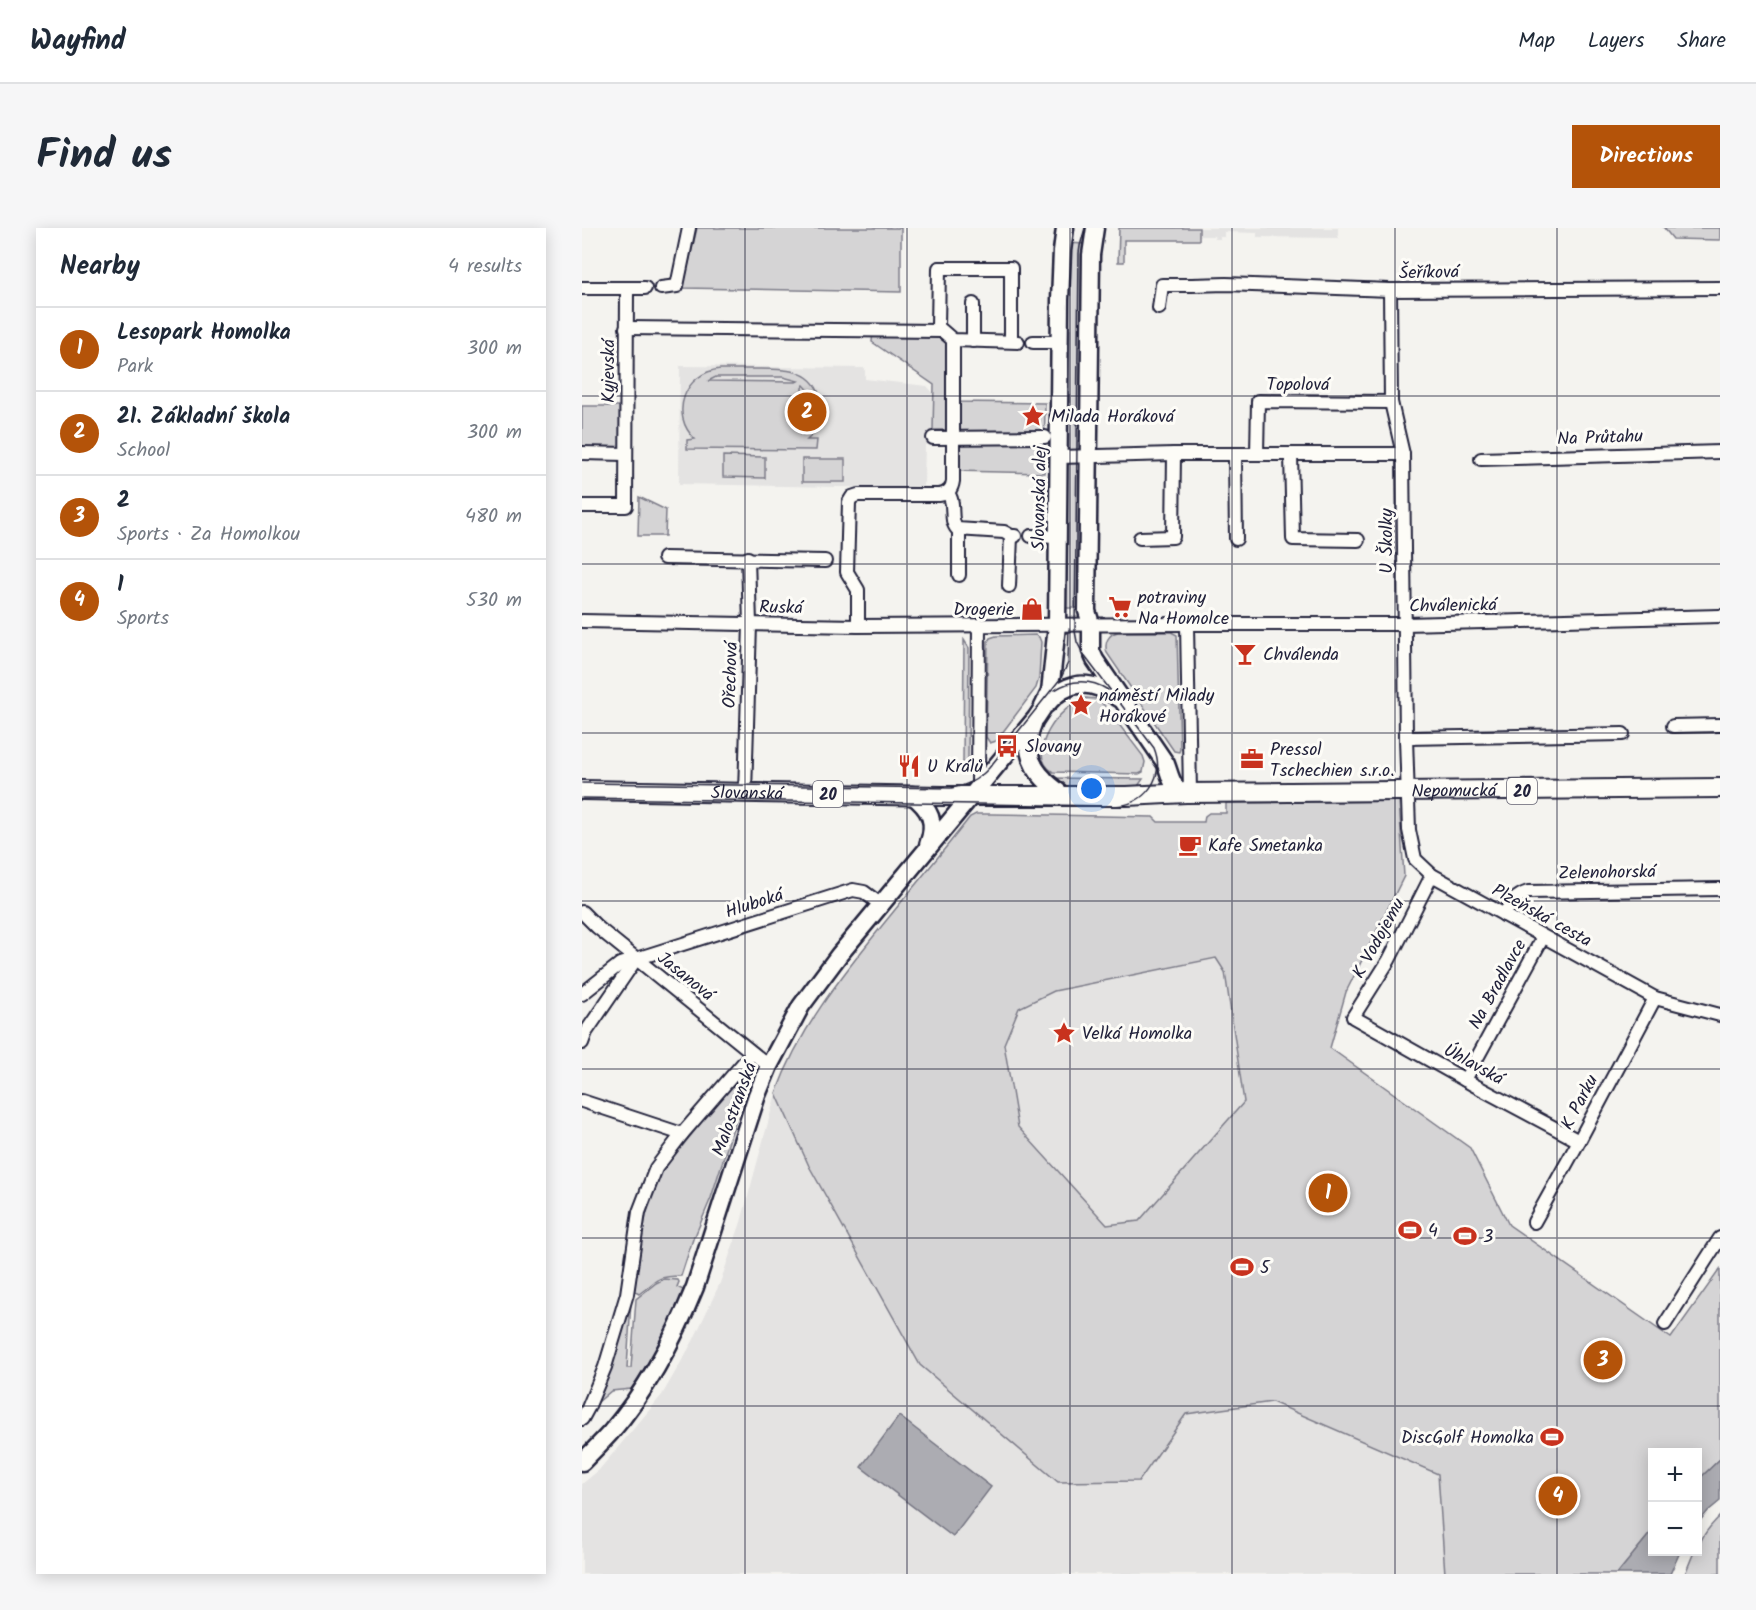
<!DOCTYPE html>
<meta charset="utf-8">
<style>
:root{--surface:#fff;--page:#f6f6f7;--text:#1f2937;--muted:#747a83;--line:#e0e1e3;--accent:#b45309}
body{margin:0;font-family:Kalam,sans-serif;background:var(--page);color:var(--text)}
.controls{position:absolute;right:18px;bottom:18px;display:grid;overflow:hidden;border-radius:0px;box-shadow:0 3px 15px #0003}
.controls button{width:54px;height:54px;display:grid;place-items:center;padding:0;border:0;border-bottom:2px solid var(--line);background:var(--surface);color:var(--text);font:30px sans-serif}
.you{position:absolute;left:510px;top:561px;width:21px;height:21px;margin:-15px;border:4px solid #fff;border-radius:50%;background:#1a73e8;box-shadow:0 0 0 9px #1a73e833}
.badge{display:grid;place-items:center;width:39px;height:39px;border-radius:50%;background:var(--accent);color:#fff;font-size:20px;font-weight:700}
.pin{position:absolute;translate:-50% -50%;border:3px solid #fff;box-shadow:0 2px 6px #0006}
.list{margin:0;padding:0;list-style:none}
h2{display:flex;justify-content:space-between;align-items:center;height:78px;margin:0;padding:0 24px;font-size:26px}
h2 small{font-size:20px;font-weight:400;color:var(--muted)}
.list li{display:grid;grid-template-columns:39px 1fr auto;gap:18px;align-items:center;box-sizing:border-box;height:84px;padding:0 24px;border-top:2px solid var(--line)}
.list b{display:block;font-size:22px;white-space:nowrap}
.list p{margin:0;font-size:20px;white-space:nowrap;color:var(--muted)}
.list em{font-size:20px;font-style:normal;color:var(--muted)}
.map{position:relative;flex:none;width:1138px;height:1346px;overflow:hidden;border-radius:0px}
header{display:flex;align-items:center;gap:36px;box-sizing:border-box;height:84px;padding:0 30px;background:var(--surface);border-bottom:2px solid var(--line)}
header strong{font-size:28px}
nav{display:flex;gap:33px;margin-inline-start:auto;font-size:21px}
.intro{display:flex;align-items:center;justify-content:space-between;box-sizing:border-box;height:144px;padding:0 36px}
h1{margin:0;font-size:42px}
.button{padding:15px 27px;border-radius:0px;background:var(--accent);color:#fff;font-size:21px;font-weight:700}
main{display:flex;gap:36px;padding:0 36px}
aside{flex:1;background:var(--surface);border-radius:0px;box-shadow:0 3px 15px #0003}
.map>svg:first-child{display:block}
.built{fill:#e4e3e2}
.green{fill:#d5d4d5;stroke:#7c7b88;stroke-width:1.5;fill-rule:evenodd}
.water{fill:#acacb2;stroke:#757582;stroke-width:1.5}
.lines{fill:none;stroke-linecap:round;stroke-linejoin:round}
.street-casing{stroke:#22223b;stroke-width:16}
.secondary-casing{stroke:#22223b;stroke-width:21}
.primary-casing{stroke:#22223b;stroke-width:22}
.street{stroke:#fdfcf7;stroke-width:12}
.secondary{stroke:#fdfcf7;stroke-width:16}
.primary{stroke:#fdfcf7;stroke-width:18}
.tram{stroke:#22223b;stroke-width:1.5}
.grid{fill:none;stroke:#22223b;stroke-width:1.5;stroke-opacity:0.55}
.labels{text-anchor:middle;stroke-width:6;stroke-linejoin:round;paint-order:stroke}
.shield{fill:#fdfcf7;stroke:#646373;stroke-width:1.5}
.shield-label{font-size:16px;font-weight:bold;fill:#22223b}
.street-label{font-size:18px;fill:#22223b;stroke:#fdfcf7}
.poi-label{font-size:18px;fill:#22223b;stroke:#fdfcf7;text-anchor:start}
</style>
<header>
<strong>Wayfind</strong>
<nav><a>Map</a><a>Layers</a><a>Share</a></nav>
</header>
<div class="intro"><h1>Find us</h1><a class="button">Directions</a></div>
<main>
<aside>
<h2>Nearby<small>4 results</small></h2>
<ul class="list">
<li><span class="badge">1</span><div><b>Lesopark Homolka</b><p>Park</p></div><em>300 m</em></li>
<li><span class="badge">2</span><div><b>21. Základní škola</b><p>School</p></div><em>300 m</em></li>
<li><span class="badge">3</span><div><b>2</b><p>Sports · Za Homolkou</p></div><em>480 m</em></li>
<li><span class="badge">4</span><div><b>1</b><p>Sports</p></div><em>530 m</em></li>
</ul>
</aside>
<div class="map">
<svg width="1138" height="1346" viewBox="0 0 1138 1346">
<rect width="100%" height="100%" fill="#f4f3ef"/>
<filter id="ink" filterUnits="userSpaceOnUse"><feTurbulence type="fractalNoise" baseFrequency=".0167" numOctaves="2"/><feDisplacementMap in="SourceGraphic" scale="12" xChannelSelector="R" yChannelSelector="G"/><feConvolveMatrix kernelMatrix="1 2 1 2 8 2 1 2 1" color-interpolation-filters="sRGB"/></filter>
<g filter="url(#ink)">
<g class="built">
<polygon points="617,0 756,0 756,10 675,9 675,5 642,4 642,9 638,9 638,11 633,11 632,8 617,8"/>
<polygon points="98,138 283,140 283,151 345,158 352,166 351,217 343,217 342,258 312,260 97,256"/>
<polygon points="634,730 643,744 662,874 557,993 525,997 436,899 422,816 437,779 472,763"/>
<polygon points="194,865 227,938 338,1137 557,1253 604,1186 690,1174 856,1246 863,1346 0,1346 0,1256 17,1242 80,1167 111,1113 138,1055 159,994"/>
</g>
<g class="green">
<polygon points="115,0 319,0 319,64 101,60"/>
<polygon points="537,0 617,0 617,12 542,12 542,34 536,34"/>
<polygon points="1082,0 1138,0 1138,12 1091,11"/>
<path d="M484,15L504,16L499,220C493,224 488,223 482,219Z"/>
<polygon points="291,103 360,103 371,112 371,174 463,175 462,245 371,243 371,202 351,202 352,157 290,114"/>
<path d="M138,141C150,141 163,141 176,141C203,141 234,140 239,174C242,189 236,202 225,212H235L234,222L105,221V212L113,211C87,187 102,145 138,141ZM134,149H201L216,153L214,154L126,153ZM222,157C237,171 235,192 221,206L220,160Z"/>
<polygon points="0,178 44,178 43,226 0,225"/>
<polygon points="141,228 183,229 183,250 141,249"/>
<rect x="220" y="231" width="43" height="23"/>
<polygon points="489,234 499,236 502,380 478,380 482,237"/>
<polygon points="57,269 84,282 83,308 56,308"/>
<path d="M536,404H589L595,407L598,521L597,524L592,523L525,425C522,415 526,406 536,404Z"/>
<polygon points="453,407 457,409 459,414 457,450 454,460 414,513 408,515 404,509 406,413 408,410 414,408"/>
<polygon points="382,412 387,420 386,535 381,535"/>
<path d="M504,470L515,471L523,478L561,528L563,534L561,544L557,546L471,544C441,525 479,476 504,470Z"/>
<polygon points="465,550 561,551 556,558 549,560 479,558"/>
<path d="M817,573L822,648L764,764L748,820L888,920L927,997L1089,1110L1138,1041V1231L1116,1252V1224H1070V1303L1035,1346H863L856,1246L690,1174L604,1186L557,1253L476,1254L338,1137L227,938L194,865C217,802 257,751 299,699C329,662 359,626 388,589L394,586H410L571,589L576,594H622L623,588L627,585H644V575ZM634,730L643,744L662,874L557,993L525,997L436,899L422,816L437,780L472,763Z"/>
<path d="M163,842L166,847V853L129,970L113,1008H112L99,1048C71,1049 78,1051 57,1066L50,1062L53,1058L59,1009L66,980L64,976L74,954L93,923L98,921L118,896C118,888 126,887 131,880V875L138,872L144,865L143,860Z"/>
<path d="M82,1051L96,1052L97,1054L95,1059L101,1062C90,1098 70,1130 49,1161L29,1163L16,1174L47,1073H49L45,1140H49L54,1071L74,1055Z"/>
<path d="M1138,1288V1346H1103L1112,1324H1116C1116,1311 1129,1297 1138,1288Z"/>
</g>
<g class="water">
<polygon points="317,1188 409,1259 371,1309 279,1239"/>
<polygon points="1138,1231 1138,1273 1126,1283 1116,1295 1116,1252"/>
<polygon points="1070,1303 1070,1324 1098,1324 1088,1346 1035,1346"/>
</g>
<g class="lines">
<g class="street-casing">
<g id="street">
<polyline points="0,60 63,60"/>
<polyline points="79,60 95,58 107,0"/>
<polyline points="808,62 809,174 821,226 824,510 827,602 833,631 850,647 1073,770 1138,787"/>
<polyline points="391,76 391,113"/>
<polyline points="577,80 580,57 610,57 644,56 808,62 1138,60"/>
<polyline points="44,100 360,103"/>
<polyline points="429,113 429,40 357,40 356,99 371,112 436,114"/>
<polyline points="451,114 478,114"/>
<polyline points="351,210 463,209"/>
<polyline points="0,225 43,226"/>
<polyline points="653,226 654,311"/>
<polyline points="675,226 676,173 809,174"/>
<polyline points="709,226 711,311 776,312"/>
<polyline points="477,229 592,226 821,226"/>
<polyline points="899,231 1138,224"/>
<path d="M365,264C375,275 366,291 375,301L422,304L429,308H433"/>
<polyline points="0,278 44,278 45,61"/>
<polyline points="449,308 476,309"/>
<polyline points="558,310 591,309 592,226"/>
<polyline points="82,330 243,333"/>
<polyline points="377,347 377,302"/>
<polyline points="427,358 429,308"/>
<polyline points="0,393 276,398 605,396 823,396 1138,388"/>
<polyline points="605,396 608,565"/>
<path d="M276,398V362L265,344L267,274L270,269L276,267H357C366,266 370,261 371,253V112"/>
<polyline points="1091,498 1138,497"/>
<polyline points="824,510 1041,506"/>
<polyline points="396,560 397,397"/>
<polyline points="163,565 168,396 166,330"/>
<polyline points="850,647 807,732 771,789 892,857 997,913"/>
<polyline points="0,684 15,699 187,838"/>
<path d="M922,687C928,675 934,668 946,664L1138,661"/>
<polyline points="0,766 38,736 271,662 282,664 298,676"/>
<polyline points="0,815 4,804 54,731"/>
<polyline points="883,852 961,709"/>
<polyline points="0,873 100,906"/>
<polyline points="952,994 997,913 1073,770"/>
<polyline points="1083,1096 1138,1010"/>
<polyline points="0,1191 6,1180 23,1139 45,1066 57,984 74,940 100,906 170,825"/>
</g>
</g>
<g class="secondary-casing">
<g id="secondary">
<path d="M513,0L509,27L505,383L509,396V423L513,432L584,536C589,549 589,560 604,565"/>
<path d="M465,476C487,450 510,452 537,470"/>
<path d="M451,496C443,515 446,535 462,551C467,557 474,561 480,567"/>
<path d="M330,567C348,581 355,594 346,617"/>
<path d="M0,1234C10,1224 20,1214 29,1204C66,1161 92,1111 113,1059L175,867L187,838L219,778L257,727L454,490L460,481L468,464L475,397L478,72L480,23L483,0"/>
</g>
</g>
<g class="primary-casing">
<g id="primary">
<path id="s1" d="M0,562L361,568H545L604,565L1138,560"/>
</g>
</g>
<use href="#street" class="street"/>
<use href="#secondary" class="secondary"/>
<use href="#primary" class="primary"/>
<g class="tram">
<path d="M473,462C489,451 509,451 526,462"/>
<path d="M0,555L369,560C385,558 396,552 407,540L479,450L486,435L487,401"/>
<path d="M0,570L532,578C563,577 584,550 572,520L501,426L495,414L493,403L497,25L498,18L503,0"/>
</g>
</g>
</g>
<path class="grid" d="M163,0V1346M325,0V1346M488,0V1346M650,0V1346M813,0V1346M975,0V1346M0,168H1138M0,336H1138M0,505H1138M0,673H1138M0,841H1138M0,1010H1138M0,1178H1138"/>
<defs>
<g id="sight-bare" transform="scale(1.8)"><path d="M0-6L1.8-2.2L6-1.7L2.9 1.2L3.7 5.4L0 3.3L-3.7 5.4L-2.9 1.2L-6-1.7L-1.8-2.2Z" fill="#c8321e" stroke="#fdfcf7" stroke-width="2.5" paint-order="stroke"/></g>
<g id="supermarket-bare" transform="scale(1.8)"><path d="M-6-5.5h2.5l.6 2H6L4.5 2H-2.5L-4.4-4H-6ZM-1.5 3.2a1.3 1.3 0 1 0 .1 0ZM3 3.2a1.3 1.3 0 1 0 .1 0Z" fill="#c8321e" stroke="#fdfcf7" stroke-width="2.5" paint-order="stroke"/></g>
<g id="shop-bare" transform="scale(1.8)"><path d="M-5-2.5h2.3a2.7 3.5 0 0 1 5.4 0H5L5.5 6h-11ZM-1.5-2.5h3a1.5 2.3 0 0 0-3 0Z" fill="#c8321e" stroke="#fdfcf7" stroke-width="2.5" paint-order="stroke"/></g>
<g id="bar-bare" transform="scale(1.8)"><path d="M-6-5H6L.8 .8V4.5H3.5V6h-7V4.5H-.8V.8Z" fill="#c8321e" stroke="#fdfcf7" stroke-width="2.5" paint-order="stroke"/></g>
<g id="bus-bare" transform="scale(1.8)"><path d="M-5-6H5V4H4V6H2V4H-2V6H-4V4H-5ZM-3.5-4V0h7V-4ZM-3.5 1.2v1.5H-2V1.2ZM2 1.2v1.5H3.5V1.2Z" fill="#c8321e" stroke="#fdfcf7" stroke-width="2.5" paint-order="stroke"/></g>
<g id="office-bare" transform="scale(1.8)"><path d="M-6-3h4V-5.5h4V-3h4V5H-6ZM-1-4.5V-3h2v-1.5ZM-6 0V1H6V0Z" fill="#c8321e" stroke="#fdfcf7" stroke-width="2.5" paint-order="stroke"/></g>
<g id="restaurant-bare" transform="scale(1.8)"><path d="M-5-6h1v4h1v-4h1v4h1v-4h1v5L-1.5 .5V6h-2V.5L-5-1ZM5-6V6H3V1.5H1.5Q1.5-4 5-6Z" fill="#c8321e" stroke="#fdfcf7" stroke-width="2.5" paint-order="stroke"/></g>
<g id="cafe-bare" transform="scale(1.8)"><path d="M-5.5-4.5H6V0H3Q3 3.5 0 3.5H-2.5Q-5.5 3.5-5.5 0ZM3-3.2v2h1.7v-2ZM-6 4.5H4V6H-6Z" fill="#c8321e" stroke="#fdfcf7" stroke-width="2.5" paint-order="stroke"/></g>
<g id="stadium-bare" transform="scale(1.8)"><path d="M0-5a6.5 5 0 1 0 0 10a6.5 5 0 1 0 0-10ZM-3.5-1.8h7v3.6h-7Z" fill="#c8321e" stroke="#fdfcf7" stroke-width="2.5" paint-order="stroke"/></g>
</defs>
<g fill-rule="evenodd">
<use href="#sight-bare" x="451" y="188"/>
<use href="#supermarket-bare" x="538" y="379"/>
<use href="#shop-bare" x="450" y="381"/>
<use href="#bar-bare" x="663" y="426"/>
<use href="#sight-bare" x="499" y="477"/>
<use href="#bus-bare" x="425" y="518"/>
<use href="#office-bare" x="670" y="531"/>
<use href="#restaurant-bare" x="327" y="538"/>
<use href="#cafe-bare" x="608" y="617"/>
<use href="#sight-bare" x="482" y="805"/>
<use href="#stadium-bare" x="828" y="1002"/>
<use href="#stadium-bare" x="883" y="1008"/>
<use href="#stadium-bare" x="660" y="1039"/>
<use href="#stadium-bare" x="970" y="1209"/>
</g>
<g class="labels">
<g class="shield">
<rect x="925" y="550" width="30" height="26" rx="4.5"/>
<rect x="231" y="553" width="30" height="26" rx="4.5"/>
</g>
<g class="shield-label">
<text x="940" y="569">20</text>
<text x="246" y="572">20</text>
</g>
<g class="street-label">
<text transform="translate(847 44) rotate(-1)" y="6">Šeříková</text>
<text transform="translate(26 143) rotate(-90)" y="6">Kyjevská</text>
<text x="716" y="162">Topolová</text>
<text transform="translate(1018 209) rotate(-2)" y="6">Na Průtahu</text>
<text transform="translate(457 270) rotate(-89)" y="6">Slovanská alej</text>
<text transform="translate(804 313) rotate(-90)" y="6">U Školky</text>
<text transform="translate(871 377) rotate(-1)" y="6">Chválenická</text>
<text transform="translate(199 379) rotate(1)" y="6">Ruská</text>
<text transform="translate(148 447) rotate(-88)" y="6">Ořechová</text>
<text dy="6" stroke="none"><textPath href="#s1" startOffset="872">Nepomucká</textPath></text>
<text dy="6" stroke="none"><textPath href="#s1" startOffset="165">Slovanská</textPath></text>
<text transform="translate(1025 644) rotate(-1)" y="6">Zelenohorská</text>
<text transform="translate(172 675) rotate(-18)" y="6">Hluboká</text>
<text transform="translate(960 687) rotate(29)" y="6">Plzeňská cesta</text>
<text transform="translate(796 710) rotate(-61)" y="6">K Vodojemu</text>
<text transform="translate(104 748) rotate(39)" y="6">Jasanová</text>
<text transform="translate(915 756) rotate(-61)" y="6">Na Bradlavce</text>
<text transform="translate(892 836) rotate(29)" y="6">Úhlavská</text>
<text transform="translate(997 874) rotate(-62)" y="6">K Parku</text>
<text transform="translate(152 881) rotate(-70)" y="6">Malostranská</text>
</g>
<g class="poi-label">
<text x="469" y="194">Milada Horáková</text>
<text x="556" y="375">potraviny<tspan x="556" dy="21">Na Homolce</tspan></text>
<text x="432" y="387" text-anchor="end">Drogerie</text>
<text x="681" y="432">Chválenda</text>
<text x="517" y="473">náměstí Milady<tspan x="517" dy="21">Horákové</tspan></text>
<text x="443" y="524">Slovany</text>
<text x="688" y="527">Pressol<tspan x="688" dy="21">Tschechien s.r.o.</tspan></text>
<text x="345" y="544">U Králů</text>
<text x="626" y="623">Kafe Smetanka</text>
<text x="500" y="811">Velká Homolka</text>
<text x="846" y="1008">4</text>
<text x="901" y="1014">3</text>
<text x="678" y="1045">5</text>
<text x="952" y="1215" text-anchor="end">DiscGolf Homolka</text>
</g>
</g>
</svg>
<div class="controls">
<button>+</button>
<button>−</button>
</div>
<div class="you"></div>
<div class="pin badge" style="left:746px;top:965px">1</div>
<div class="pin badge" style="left:225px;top:184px">2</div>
<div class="pin badge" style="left:1021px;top:1132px">3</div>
<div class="pin badge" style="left:976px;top:1268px">4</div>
</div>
</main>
